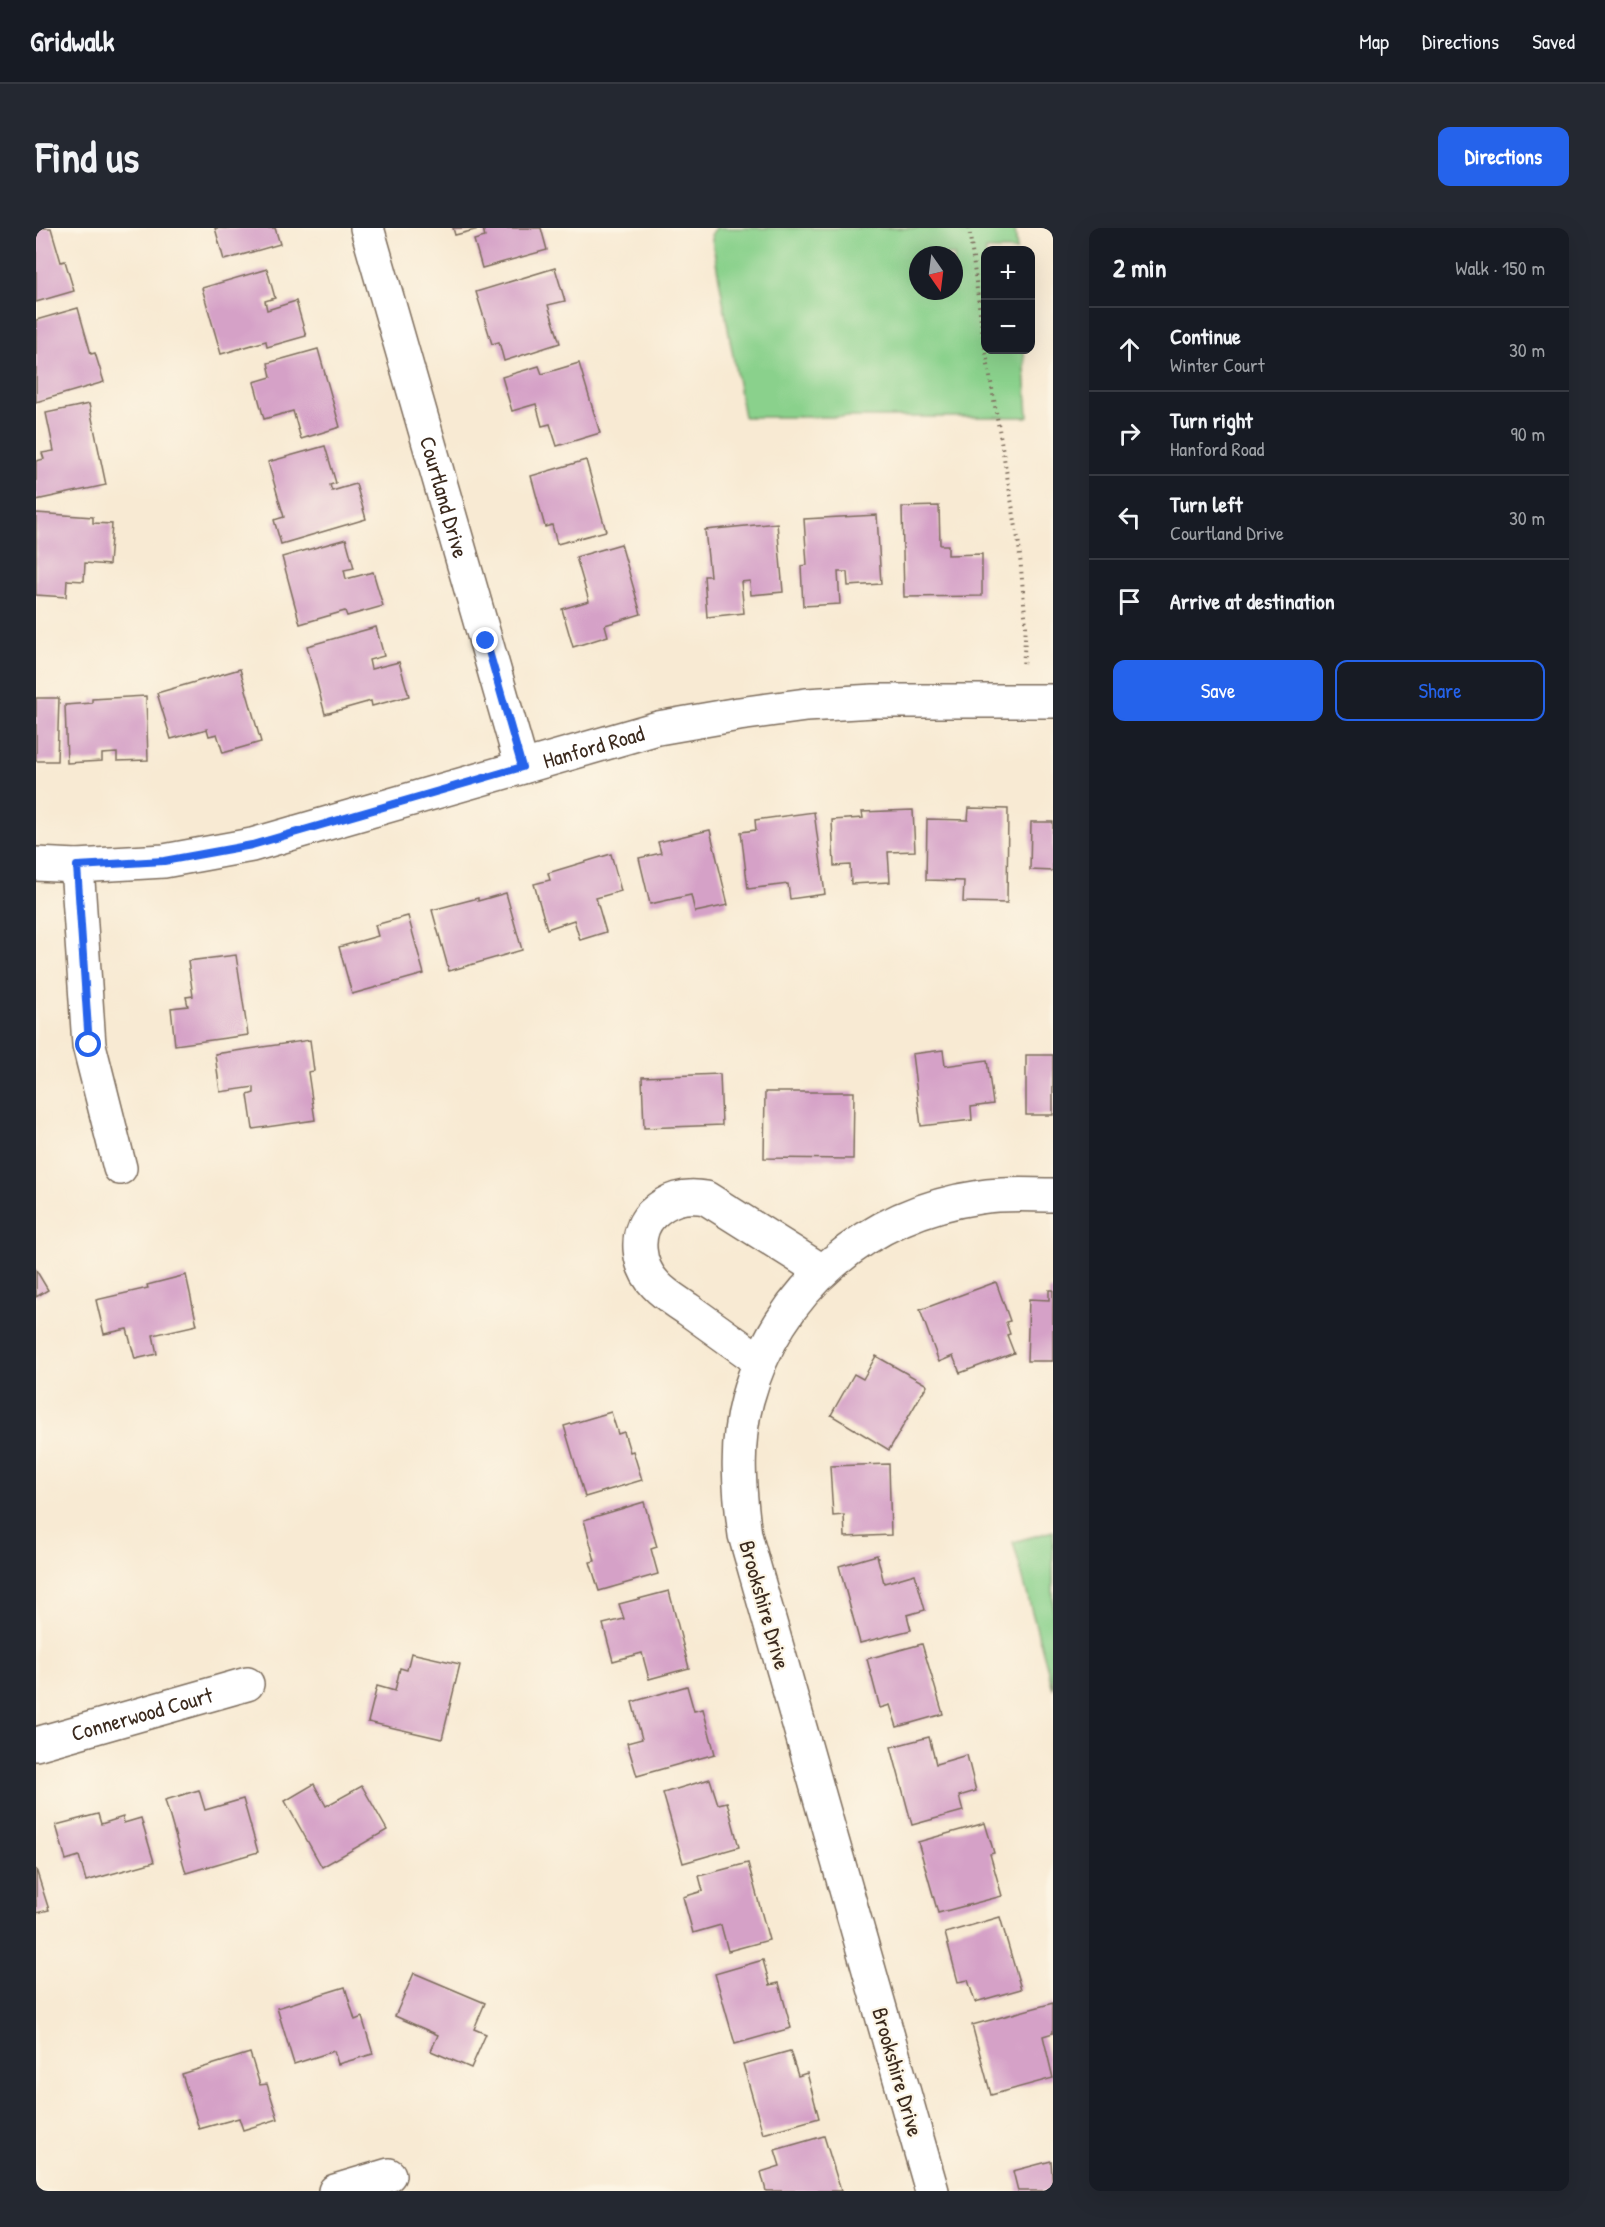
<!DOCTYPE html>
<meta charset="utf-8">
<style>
:root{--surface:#171b24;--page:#242831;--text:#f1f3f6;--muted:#9ea1a6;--line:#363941;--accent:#2563eb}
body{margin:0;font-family:"Patrick Hand",sans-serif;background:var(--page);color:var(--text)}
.controls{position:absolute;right:18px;top:18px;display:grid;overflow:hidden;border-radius:12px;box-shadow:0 6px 24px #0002}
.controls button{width:54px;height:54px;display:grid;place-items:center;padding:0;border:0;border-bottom:2px solid var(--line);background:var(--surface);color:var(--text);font:30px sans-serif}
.compass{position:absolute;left:873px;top:18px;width:54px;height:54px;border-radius:50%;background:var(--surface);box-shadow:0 6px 24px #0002;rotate:166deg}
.stop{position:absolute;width:18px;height:18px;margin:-14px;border:4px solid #2563eb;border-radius:50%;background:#fff}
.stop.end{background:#2563eb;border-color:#fff;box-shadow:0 2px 6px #0008}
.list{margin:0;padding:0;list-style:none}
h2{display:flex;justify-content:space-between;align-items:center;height:78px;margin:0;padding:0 24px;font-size:26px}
h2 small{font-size:20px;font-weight:400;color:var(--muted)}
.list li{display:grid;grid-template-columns:39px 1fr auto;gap:18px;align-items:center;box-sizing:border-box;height:84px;padding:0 24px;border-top:2px solid var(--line)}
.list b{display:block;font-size:22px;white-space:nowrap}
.list p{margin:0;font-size:20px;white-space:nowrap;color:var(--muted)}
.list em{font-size:20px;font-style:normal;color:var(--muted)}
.actions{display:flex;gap:12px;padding:18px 24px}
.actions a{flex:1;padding:14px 0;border:2px solid var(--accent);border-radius:12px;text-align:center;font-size:21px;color:var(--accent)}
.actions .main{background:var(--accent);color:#fff}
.icon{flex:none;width:33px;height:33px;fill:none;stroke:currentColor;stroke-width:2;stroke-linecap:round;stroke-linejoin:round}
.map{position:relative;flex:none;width:1017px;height:1963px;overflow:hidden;border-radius:12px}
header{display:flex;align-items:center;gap:36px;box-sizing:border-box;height:84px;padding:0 30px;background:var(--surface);border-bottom:2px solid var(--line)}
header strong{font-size:28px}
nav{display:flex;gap:33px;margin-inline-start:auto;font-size:21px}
.intro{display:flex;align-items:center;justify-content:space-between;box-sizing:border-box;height:144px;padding:0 36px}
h1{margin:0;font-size:42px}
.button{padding:15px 27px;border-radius:12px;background:var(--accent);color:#fff;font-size:21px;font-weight:700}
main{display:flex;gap:36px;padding:0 36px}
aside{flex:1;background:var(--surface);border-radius:12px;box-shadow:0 6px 24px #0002}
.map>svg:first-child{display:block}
.green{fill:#8ad18c;stroke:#627e55;stroke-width:1.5;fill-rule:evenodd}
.building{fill:#d5a1c7}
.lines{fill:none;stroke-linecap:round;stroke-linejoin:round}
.minor-casing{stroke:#7d6d5d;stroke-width:36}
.path{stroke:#7d6d5d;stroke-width:4;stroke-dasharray:1.5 4.5;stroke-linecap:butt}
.minor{stroke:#fff;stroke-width:33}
.route{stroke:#2563eb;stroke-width:8}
.labels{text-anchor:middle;stroke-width:4.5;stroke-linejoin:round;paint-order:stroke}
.street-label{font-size:22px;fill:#3b2a1e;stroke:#fcf5e5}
</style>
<header>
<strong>Gridwalk</strong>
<nav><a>Map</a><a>Directions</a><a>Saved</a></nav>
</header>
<div class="intro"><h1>Find us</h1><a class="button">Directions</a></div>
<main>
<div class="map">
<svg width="1017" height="1963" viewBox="0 0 1017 1963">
<rect width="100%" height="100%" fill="#fcf5e5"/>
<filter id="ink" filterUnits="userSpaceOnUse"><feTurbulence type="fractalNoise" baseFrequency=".0167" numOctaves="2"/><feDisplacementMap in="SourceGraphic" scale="12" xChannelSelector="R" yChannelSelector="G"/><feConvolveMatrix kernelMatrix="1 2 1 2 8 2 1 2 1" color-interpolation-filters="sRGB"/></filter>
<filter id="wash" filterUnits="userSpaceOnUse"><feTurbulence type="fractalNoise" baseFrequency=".008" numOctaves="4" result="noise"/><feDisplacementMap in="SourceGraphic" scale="24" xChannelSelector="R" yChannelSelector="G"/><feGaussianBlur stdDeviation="1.35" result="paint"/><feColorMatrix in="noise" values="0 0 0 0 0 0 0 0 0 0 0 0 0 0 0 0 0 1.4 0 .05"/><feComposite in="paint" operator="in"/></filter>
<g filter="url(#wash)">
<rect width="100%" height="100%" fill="#f8ead3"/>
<g class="green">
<path d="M680,0H979L981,22H950V122H988L992,189H708L675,6ZM882,27H918V63H882Z"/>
<polygon points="1017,1303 1017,1461 977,1314"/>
</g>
<g id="blocks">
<g class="building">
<polygon points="0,0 15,0 25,34 29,33 38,63 0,74"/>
<polygon points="179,0 239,0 244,16 188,32"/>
<polygon points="417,0 443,0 443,1 419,7"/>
<polygon points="447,0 505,0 511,22 446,40 438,12 449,9"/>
<polygon points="519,40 529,73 512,77 524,115 468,133 463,114 456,116 440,64"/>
<polygon points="231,41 239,70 229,73 231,82 260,73 270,108 231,119 230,113 185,126 166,60"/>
<polygon points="42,80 55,126 59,125 68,154 0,174 0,92"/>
<polygon points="282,121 304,199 265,211 257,183 228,191 218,154 235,149 232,135"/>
<polygon points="543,135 564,205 521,218 514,196 506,198 500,176 476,183 466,149 503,138 506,146"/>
<polygon points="53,176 70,257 0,272 0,233 8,231 6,225 18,223 10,185"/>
<polygon points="289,218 300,255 294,257 296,263 320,256 330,291 245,316 238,292 248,289 232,234"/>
<polygon points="550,232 570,303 521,316 516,297 509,299 495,248"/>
<polygon points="903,278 904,317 912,317 912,327 946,326 946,368 868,369 866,279"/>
<polygon points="0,285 57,289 57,295 76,296 73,337 49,335 48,353 31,352 30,369 0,367"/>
<polygon points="841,287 845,356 812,358 811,344 802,344 804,376 767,378 765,338 771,337 768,291"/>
<polygon points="741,295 747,364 715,367 714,353 705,354 708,385 671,389 668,348 674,348 669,302"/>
<polygon points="310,311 318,340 308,342 310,351 337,344 347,378 311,388 309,383 264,396 246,329"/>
<polygon points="585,316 605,386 569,397 572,408 537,419 526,381 553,373 540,329"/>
<polygon points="340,399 348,428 333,432 335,441 363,434 373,468 336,478 335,473 289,486 271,418"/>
<polygon points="204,441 225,514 187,525 181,506 173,508 171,501 135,511 121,465"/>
<polygon points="110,468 112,532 81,533 81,525 66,526 66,533 31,535 29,477 56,475 56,471"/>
<polygon points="0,470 23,470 21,533 0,533"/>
<polygon points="933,580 972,581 971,675 927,674 928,653 890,652 891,591 932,592"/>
<polygon points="877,582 879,623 852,624 854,654 815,656 814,637 798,638 796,592 827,590 826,584"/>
<polygon points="778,584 789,666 754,671 752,656 712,661 705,604 720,602 719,592"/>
<polygon points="995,594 1017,594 1017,643 994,642"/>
<polygon points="674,602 692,677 659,684 655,667 614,676 603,630 625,625 622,614"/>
<polygon points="575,626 585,663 560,670 570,704 544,712 538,692 511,701 498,656 514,652 512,645"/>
<polygon points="470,665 486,722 413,743 396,682 442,670 442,673"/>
<polygon points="372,688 388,746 316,766 303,719 342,708 339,697"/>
<polygon points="200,727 212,807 139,817 135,780 152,778 150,769 157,768 152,733"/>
<polygon points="274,812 278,843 272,844 279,892 217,901 212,867 218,865 218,859 184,864 179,826"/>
<polygon points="907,822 909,838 951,832 957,876 935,879 936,892 885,898 876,826"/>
<rect x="990" y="827" width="27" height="60"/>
<polygon points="684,846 686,897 608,900 606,849"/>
<polygon points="729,864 818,864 817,931 728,930"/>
<polygon points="0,1042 12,1062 0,1069"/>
<polygon points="150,1047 161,1097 117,1107 121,1126 99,1131 91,1101 68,1106 60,1072 112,1060 111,1057"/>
<polygon points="960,1054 974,1093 970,1094 974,1106 971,1107 978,1125 924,1145 917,1128 903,1134 884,1082"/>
<polygon points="1013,1062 1017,1062 1017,1133 991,1133 993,1071 1013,1072"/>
<polygon points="840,1128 891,1157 853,1222 795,1187 818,1146 827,1151"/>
<polygon points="575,1184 582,1206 588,1204 594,1224 597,1223 606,1252 549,1269 528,1198"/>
<polygon points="853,1236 855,1307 809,1309 808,1287 797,1288 794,1238"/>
<polygon points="608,1274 621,1319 615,1321 622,1346 563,1363 554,1334 559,1333 548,1292"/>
<polygon points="841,1327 848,1355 879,1346 889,1382 871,1387 875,1402 824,1415 803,1338"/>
<polygon points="633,1363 653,1440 613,1451 606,1425 577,1433 567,1396 588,1391 583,1376"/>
<polygon points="886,1416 907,1486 861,1499 854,1477 844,1480 831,1431"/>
<polygon points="375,1425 424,1436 406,1511 332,1494 341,1458 359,1463 364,1440 371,1442"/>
<polygon points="651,1458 658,1483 667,1481 679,1526 601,1548 591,1515 606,1511 596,1474"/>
<polygon points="893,1509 900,1536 931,1527 940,1563 923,1568 927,1583 876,1597 855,1519"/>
<polygon points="674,1551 682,1576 691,1574 703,1619 647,1635 627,1565"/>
<polygon points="278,1556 290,1578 326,1558 351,1602 286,1639 249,1573"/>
<polygon points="163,1562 169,1582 207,1571 222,1624 150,1645 129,1572"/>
<polygon points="62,1586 65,1596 87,1589 88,1595 105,1590 118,1634 50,1653 43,1628 30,1632 20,1597"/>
<polygon points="949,1595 958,1625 954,1626 966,1668 902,1685 882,1614"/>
<polygon points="712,1635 733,1712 692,1723 685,1697 657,1705 647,1669 667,1663 663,1648"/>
<polygon points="0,1641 13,1682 0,1685"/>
<polygon points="964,1689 985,1761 939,1774 932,1752 922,1754 909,1705"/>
<polygon points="727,1732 734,1757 743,1755 755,1800 699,1816 679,1746"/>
<polygon points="378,1745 449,1775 438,1801 450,1806 435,1840 395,1823 402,1807 359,1788"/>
<polygon points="309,1759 319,1792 326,1789 337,1826 302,1836 298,1823 258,1836 241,1780"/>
<polygon points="1017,1775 1017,1805 1007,1808 1017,1850 955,1867 936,1797"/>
<polygon points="754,1823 762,1848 771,1845 783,1890 727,1906 707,1836"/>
<polygon points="214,1825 224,1857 231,1856 242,1891 207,1902 203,1890 163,1901 146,1846"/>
<polygon points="788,1908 805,1963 730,1963 725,1944 744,1938 739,1922"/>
<polygon points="1015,1933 1017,1963 982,1963 977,1943"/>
</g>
</g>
</g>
<g filter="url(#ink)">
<use href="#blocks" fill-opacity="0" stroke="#7d6d5d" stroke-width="1.5"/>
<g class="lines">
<g class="minor-casing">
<g id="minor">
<path id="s1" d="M331,0L486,539"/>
<path id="s2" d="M0,636L41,638L128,633L216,617L622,500L703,486L770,477L838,473H1017"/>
<polyline points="41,638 53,817 84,940"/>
<path d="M724,1133C700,1116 677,1099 653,1082C642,1074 629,1067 620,1057C602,1039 597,1005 616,986C632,971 648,966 670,970L786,1043"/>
<path id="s3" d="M0,1516L211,1456"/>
<polyline points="299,1963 353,1947"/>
<path d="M896,1963L709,1307C703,1262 699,1216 711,1172C741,1061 832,985 944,969C968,965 993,967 1017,967"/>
</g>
</g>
<polyline class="path" points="933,0 947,108 983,317 990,398 987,439"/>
<use href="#minor" class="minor"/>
</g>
</g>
<g class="lines" filter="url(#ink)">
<polyline class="route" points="53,817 41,638 128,633 216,617 486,539 450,413"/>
</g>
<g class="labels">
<g class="street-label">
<text dy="8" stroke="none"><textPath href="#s1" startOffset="280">Courtland Drive</textPath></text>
<text dy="8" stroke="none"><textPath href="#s2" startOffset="573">Hanford Road</textPath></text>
<text transform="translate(729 1377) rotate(74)" y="8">Brookshire Drive</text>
<text dy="8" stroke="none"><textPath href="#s3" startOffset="110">Connerwood Court</textPath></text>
<text transform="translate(862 1844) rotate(74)" y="8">Brookshire Drive</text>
</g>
</g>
</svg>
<div class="controls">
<button>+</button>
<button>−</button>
</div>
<svg class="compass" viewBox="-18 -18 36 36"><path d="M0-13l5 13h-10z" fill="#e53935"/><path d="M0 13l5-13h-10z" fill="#9ea1a6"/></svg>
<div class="stop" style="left:53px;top:817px"></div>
<div class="stop end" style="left:450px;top:413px"></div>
</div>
<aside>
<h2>2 min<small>Walk · 150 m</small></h2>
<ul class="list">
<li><svg class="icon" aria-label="ahead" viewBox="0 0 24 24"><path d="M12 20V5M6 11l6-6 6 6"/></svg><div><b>Continue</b><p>Winter Court</p></div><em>30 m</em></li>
<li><svg class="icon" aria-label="right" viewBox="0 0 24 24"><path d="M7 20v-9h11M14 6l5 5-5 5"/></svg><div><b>Turn right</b><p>Hanford Road</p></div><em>90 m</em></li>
<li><svg class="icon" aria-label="left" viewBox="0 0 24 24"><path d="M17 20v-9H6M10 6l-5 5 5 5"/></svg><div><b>Turn left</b><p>Courtland Drive</p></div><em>30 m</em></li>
<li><svg class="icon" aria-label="arrive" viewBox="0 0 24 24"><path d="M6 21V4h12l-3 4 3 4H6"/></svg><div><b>Arrive at destination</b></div></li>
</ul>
<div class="actions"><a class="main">Save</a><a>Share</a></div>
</aside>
</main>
